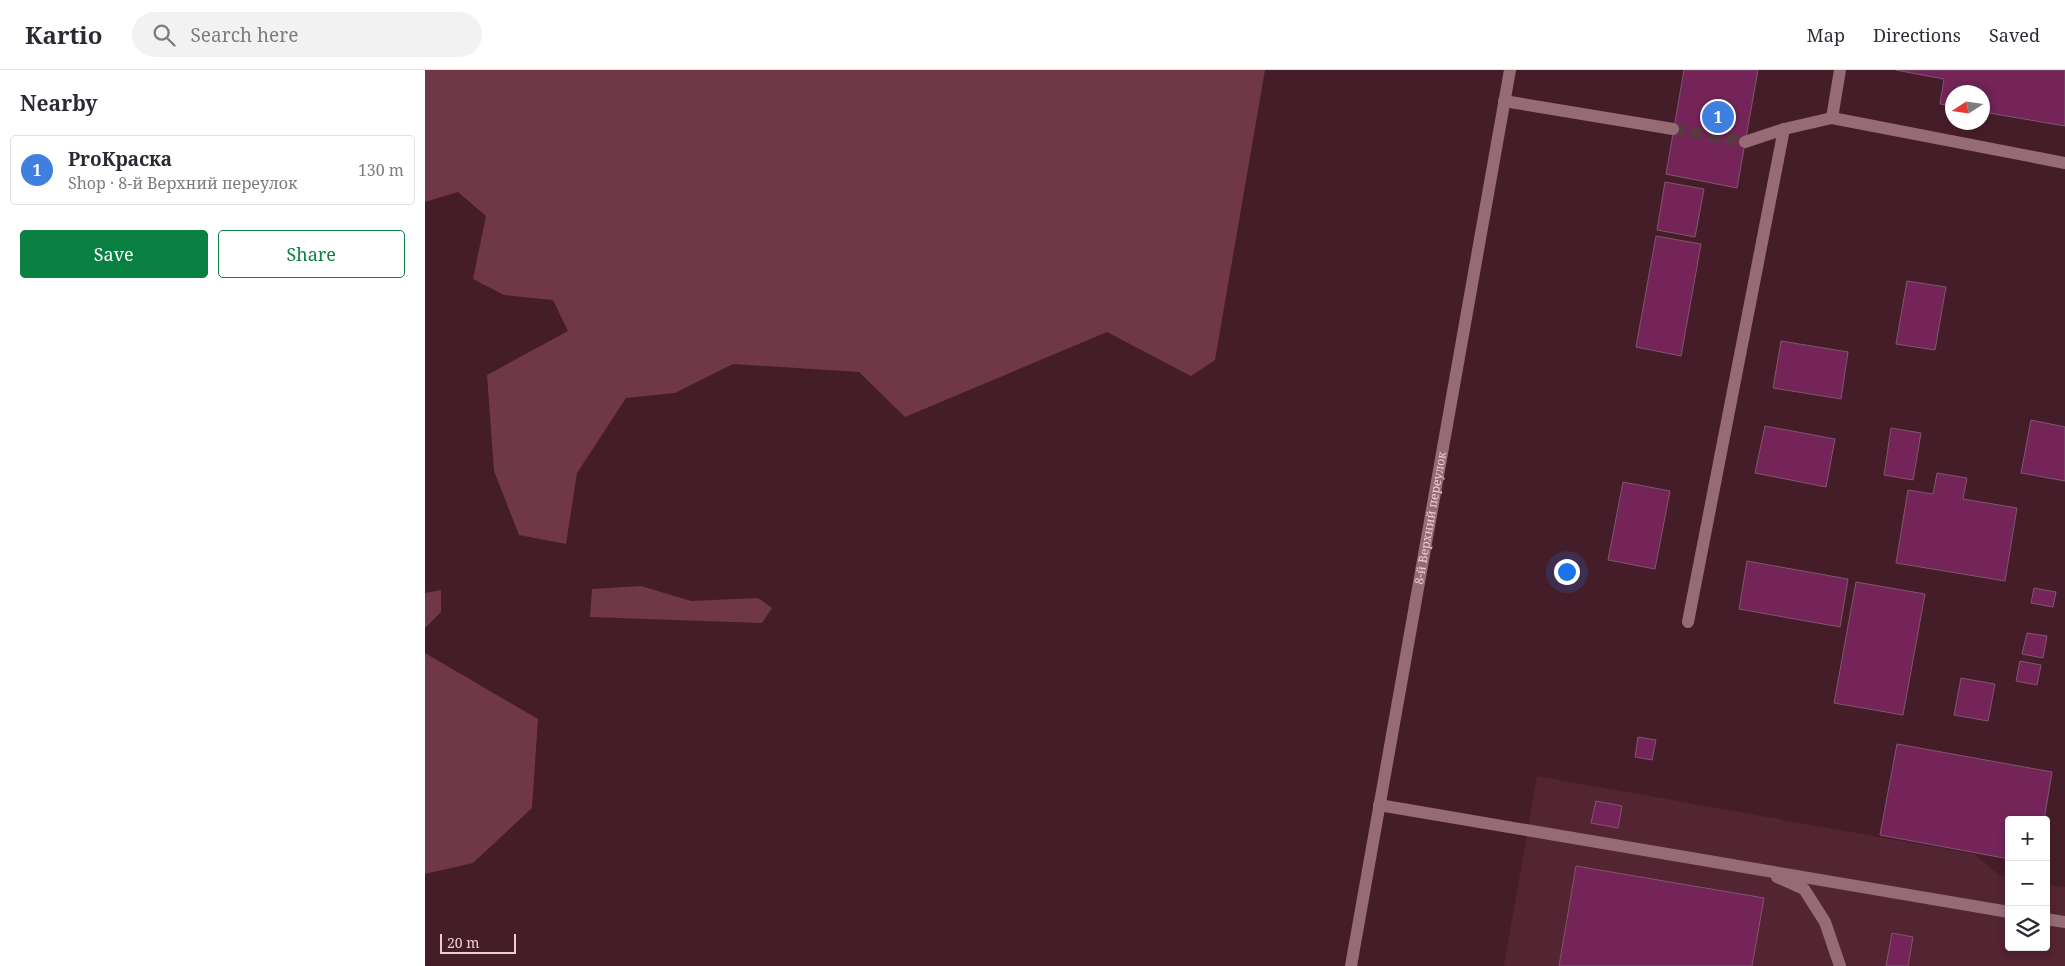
<!DOCTYPE html>
<meta charset="utf-8">
<style>
:root{--surface:#fff;--page:#f2f2f3;--text:#2b2b33;--muted:#7c7c81;--line:#e1e1e2;--accent:#0b8043}
body{margin:0;font-family:"Noto Serif",serif;background:var(--page);color:var(--text)}
.controls{position:absolute;right:15px;bottom:15px;display:grid;overflow:hidden;border-radius:5px;box-shadow:0 2px 8px #0003}
.controls button{width:45px;height:45px;display:grid;place-items:center;padding:0;border:0;border-bottom:1px solid var(--line);background:var(--surface);color:var(--text);font:25px sans-serif}
.compass{position:absolute;left:1520px;top:15px;width:45px;height:45px;border-radius:50%;background:var(--surface);box-shadow:0 2px 8px #0003;rotate:258deg}
.scale{position:absolute;left:15px;bottom:12px;width:76px;box-sizing:border-box;padding-left:5px;border:2px solid #e8cdd2;border-top:0;font-size:14px;line-height:18px;white-space:nowrap;color:#e8cdd2;-webkit-text-stroke:4px #451d28;paint-order:stroke}
.you{position:absolute;left:1141px;top:501px;width:18px;height:18px;margin:-12px;border:4px solid #fff;border-radius:50%;background:#1a73e8;box-shadow:0 0 0 8px #1a73e833}
.badge{display:grid;place-items:center;width:32px;height:32px;border-radius:50%;background:var(--accent);color:#fff;font-size:16px;font-weight:700}
.pin{position:absolute;translate:-50% -50%;border:2px solid #fff;box-shadow:0 1px 5px #0006}
.list{margin:0;padding:0;list-style:none}
h2{display:flex;justify-content:space-between;align-items:center;height:65px;margin:0;padding:0 20px;font-size:21px}
h2 small{font-size:16px;font-weight:400;color:var(--muted)}
.list li{display:grid;grid-template-columns:32px 1fr auto;gap:15px;align-items:center;box-sizing:border-box;height:70px;margin:0 10px 10px;padding:0 10px;border:1px solid var(--line);border-radius:5px}
.list b{display:block;font-size:19px;white-space:nowrap}
.list p{margin:0;font-size:16px;white-space:nowrap;color:var(--muted)}
.list em{font-size:16px;font-style:normal;color:var(--muted)}
.actions{display:flex;gap:10px;padding:15px 20px}
.actions a{flex:1;padding:11px 0;border:1px solid var(--accent);border-radius:5px;text-align:center;font-size:18px;color:var(--accent)}
.actions .main{background:var(--accent);color:#fff}
.icon{flex:none;width:28px;height:28px;fill:none;stroke:currentColor;stroke-width:2;stroke-linecap:round;stroke-linejoin:round}
.map{position:relative;flex:none;width:1640px;height:896px;overflow:hidden}
header{display:flex;align-items:center;gap:30px;box-sizing:border-box;height:70px;padding:0 25px;background:var(--surface);border-bottom:1px solid var(--line)}
header strong{font-size:24px}
nav{display:flex;gap:28px;margin-inline-start:auto;font-size:18px}
.search{width:350px;height:45px;background:var(--page);display:flex;align-items:center;gap:12px;box-sizing:border-box;padding:0 18px;border-radius:28px;color:var(--muted);font-size:19px}
main{display:flex}
aside{flex:1;background:var(--surface)}
.map>svg:first-child{display:block}
.built{fill:#532431}
.green{fill:#703747}
.building{fill:#742459;stroke:#7f576e}
.lines{fill:none;stroke-linecap:round;stroke-linejoin:round}
.minor-tunnel{stroke:#5d3742;stroke-width:12;stroke-dasharray:12 6;stroke-linecap:butt}
.minor{stroke:#976b75;stroke-width:12}
.labels{text-anchor:middle;stroke-width:4;stroke-linejoin:round;paint-order:stroke}
.street-label{font-size:12px;fill:#e8cdd2;stroke:#451d28}
</style>
<header>
<strong>Kartio</strong>
<div class="search"><svg class="icon" aria-label="search" viewBox="0 0 24 24"><circle cx="10" cy="10" r="6"/><path d="M15 15l6 6"/></svg>Search here</div>
<nav><a>Map</a><a>Directions</a><a>Saved</a></nav>
</header>
<main>
<aside>
<h2>Nearby<small></small></h2>
<ul class="list">
<li><span class="badge" style="background:#3f7fe0">1</span><div><b>ProКраска</b><p>Shop · 8-й Верхний переулок</p></div><em>130 m</em></li>
</ul>
<div class="actions"><a class="main">Save</a><a>Share</a></div>
</aside>
<div class="map">
<svg width="1640" height="896" viewBox="0 0 1640 896">
<rect width="100%" height="100%" fill="#451d28"/>
<polygon class="built" points="1112,706 1549,784 1575,806 1584,807 1584,877 1621,877 1621,814 1640,817 1640,896 1079,896"/>
<g class="green">
<polygon points="0,0 840,0 790,290 766,306 682,262 480,347 434,302 308,294 250,323 201,328 152,403 141,474 94,465 69,401 62,305 143,261 128,230 79,225 48,209 61,146 33,122 0,132"/>
<polygon points="216,516 266,531 333,528 347,538 337,553 165,547 167,519"/>
<polygon points="16,520 16,542 0,558 0,523"/>
<polygon points="0,583 113,649 107,738 48,793 0,804"/>
</g>
<g class="building">
<polygon points="1259,0 1333,0 1312,118 1241,104"/>
<polygon points="1471,0 1640,0 1640,56 1558,42 1558,22 1528,22 1528,36 1515,34 1519,9"/>
<polygon points="1240,112 1279,119 1270,167 1232,160"/>
<polygon points="1231,166 1276,174 1256,286 1211,277"/>
<polygon points="1482,211 1521,217 1510,280 1471,274"/>
<polygon points="1356,271 1423,282 1416,329 1348,318"/>
<polygon points="1606,350 1640,357 1640,411 1596,403"/>
<polygon points="1340,356 1410,369 1401,417 1330,403"/>
<polygon points="1466,358 1496,363 1488,410 1459,405"/>
<polygon points="1512,403 1542,408 1538,429 1592,438 1580,511 1471,493 1483,420 1508,424"/>
<polygon points="1198,412 1245,421 1230,499 1183,490"/>
<polygon points="1322,491 1423,509 1415,557 1314,539"/>
<polygon points="1431,512 1500,524 1478,645 1409,633"/>
<polygon points="1609,518 1631,522 1628,537 1606,533"/>
<polygon points="1602,563 1622,566 1618,588 1597,584"/>
<polygon points="1595,591 1616,595 1612,615 1591,611"/>
<polygon points="1536,608 1570,614 1563,651 1529,645"/>
<polygon points="1213,667 1231,670 1227,690 1210,687"/>
<polygon points="1472,674 1627,702 1619,750 1584,750 1584,789 1455,765"/>
<polygon points="1171,731 1197,736 1193,758 1166,753"/>
<polygon points="1151,796 1339,828 1327,896 1134,896"/>
<polygon points="1467,863 1488,867 1483,896 1461,896"/>
</g>
<g class="lines">
<polyline class="minor-tunnel" points="1248,59 1320,72"/>
<g class="minor">
<polyline points="1079,31 1248,59"/>
<polyline points="1407,48 1415,0"/>
<polyline points="1359,59 1407,48 1640,93"/>
<polyline points="1263,552 1359,59 1320,72"/>
<polyline points="954,735 1584,842"/>
<polyline points="1352,807 1379,819 1400,852 1415,896"/>
<polyline points="1621,849 1640,852"/>
<path id="s1" d="M926,896L1085,0"/>
</g>
</g>
<g class="labels">
<g class="street-label">
<text dy="4" stroke="none"><textPath href="#s1" startOffset="455">8-й Верхний переулок</textPath></text>
</g>
</g>
</svg>
<div class="controls">
<button>+</button>
<button>−</button>
<button><svg class="icon" aria-label="layers" viewBox="0 0 24 24"><path d="M12 4l9 5-9 5-9-5zM3 14l9 5 9-5"/></svg></button>
</div>
<svg class="compass" viewBox="-18 -18 36 36"><path d="M0-13l5 13h-10z" fill="#e53935"/><path d="M0 13l5-13h-10z" fill="#7c7c81"/></svg>
<div class="scale">20 m</div>
<div class="you"></div>
<div class="pin badge" style="left:1293px;top:47px;background:#3f7fe0">1</div>
</div>
</main>
